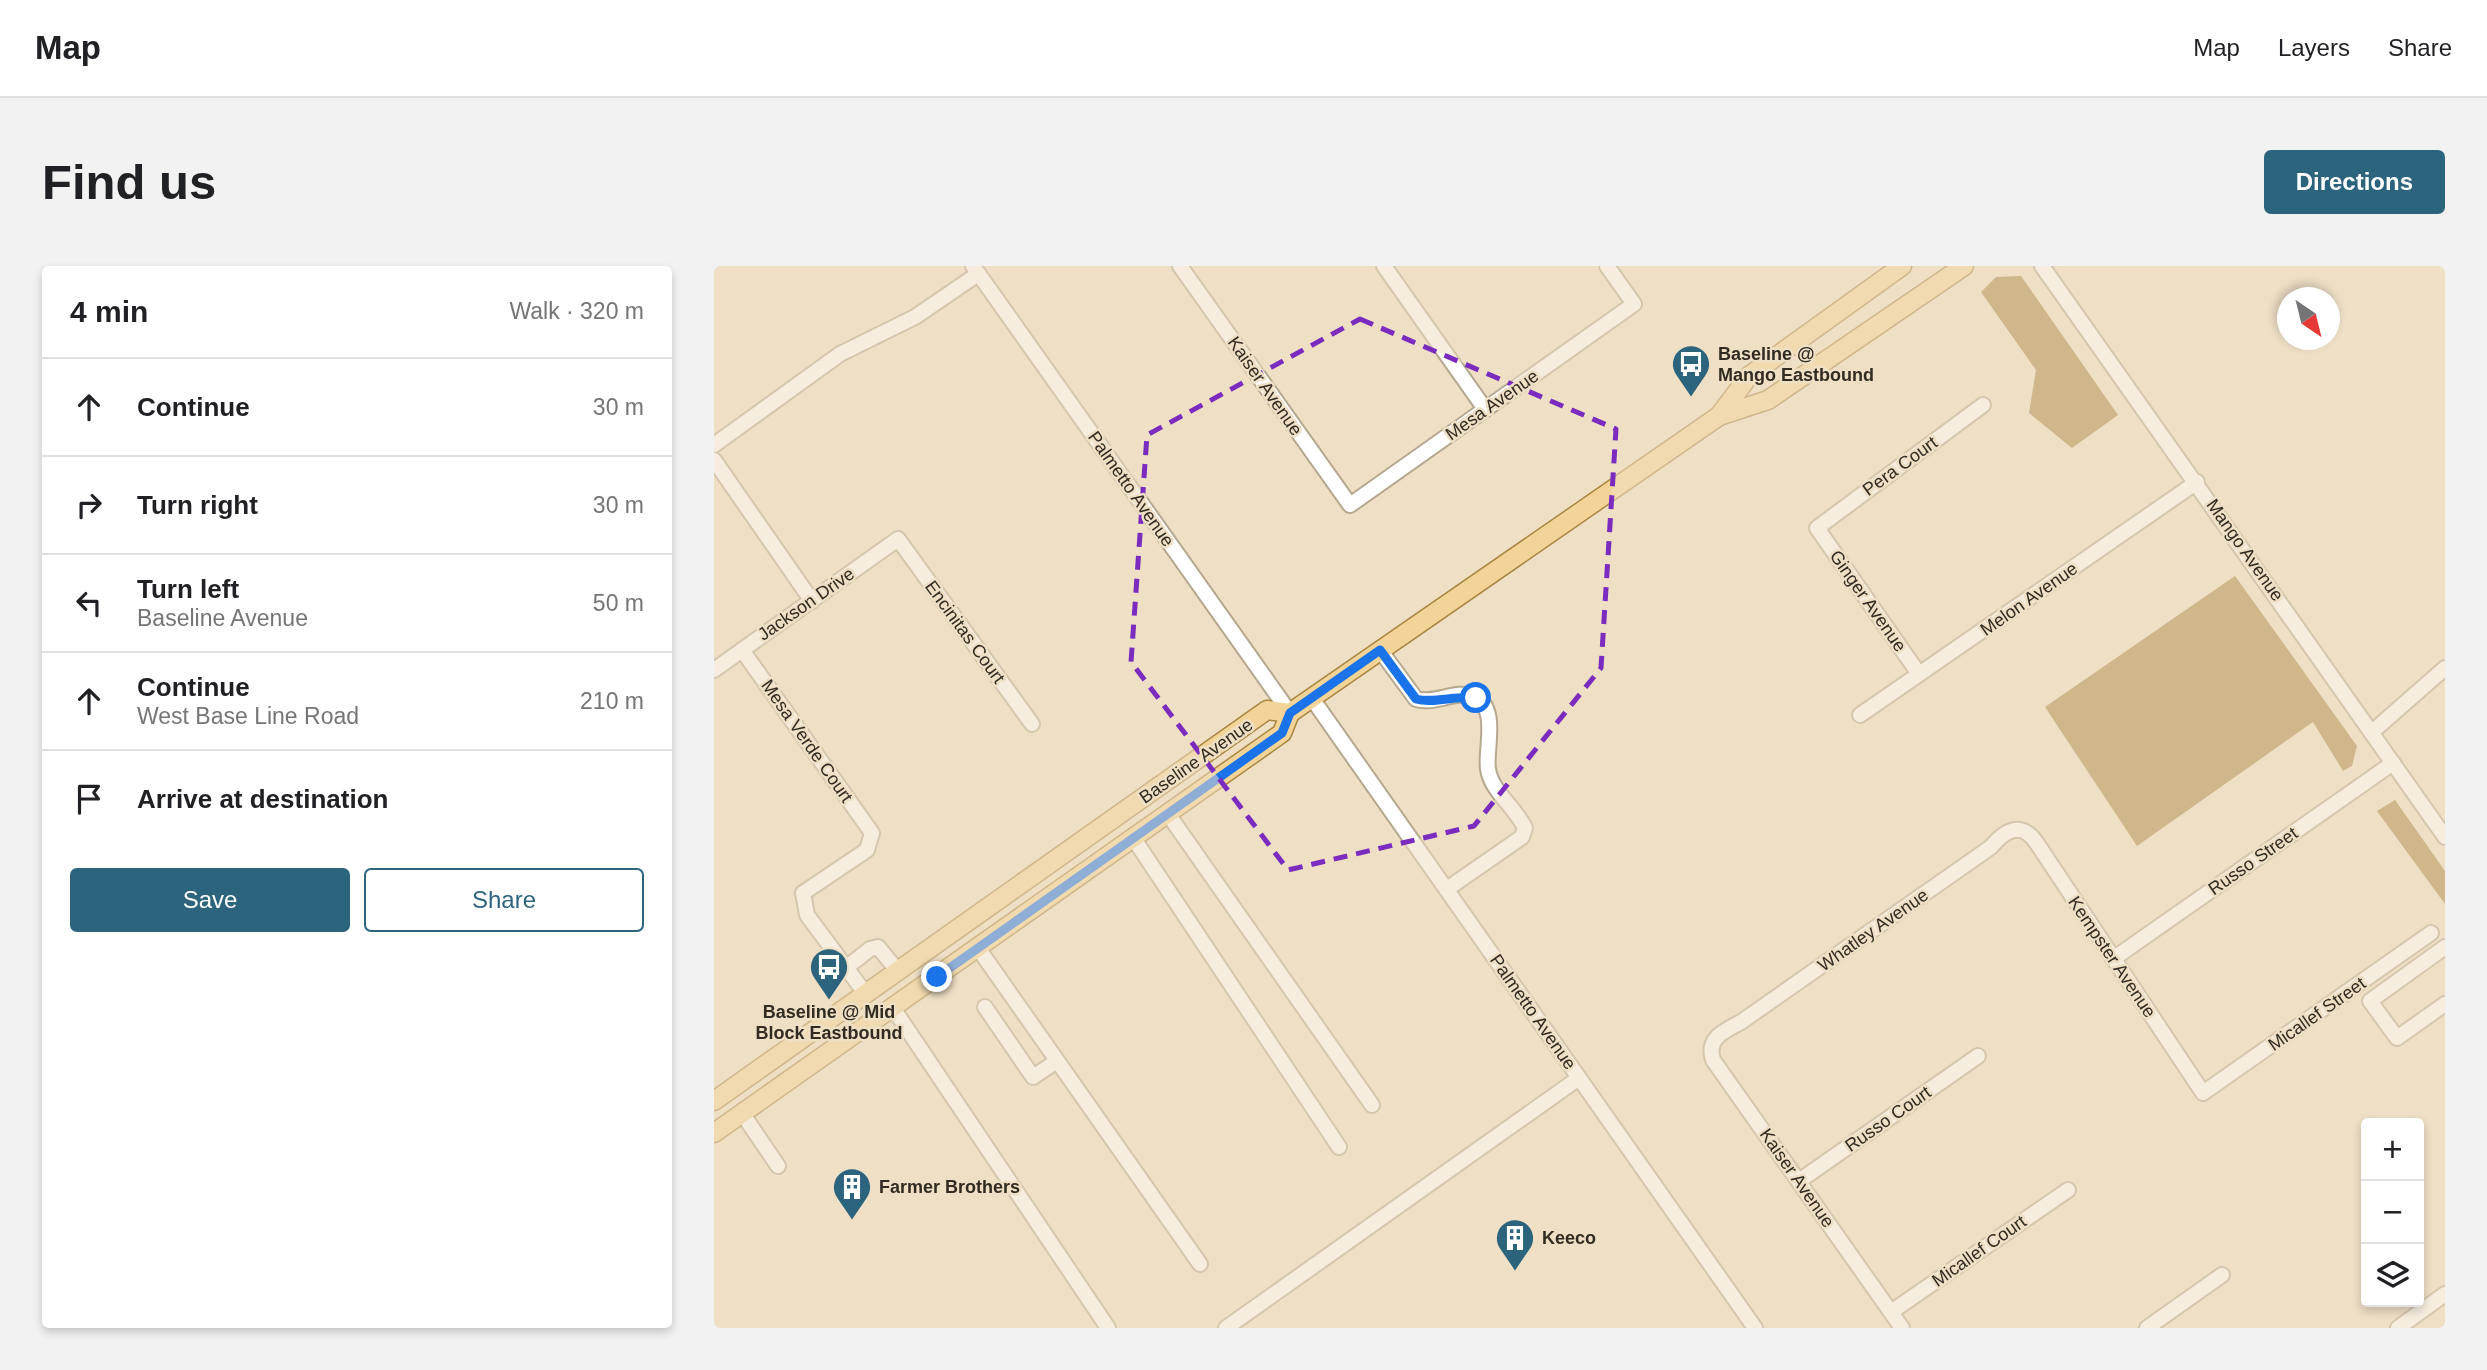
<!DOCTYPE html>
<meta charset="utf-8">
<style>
:root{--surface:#fff;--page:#f2f2f2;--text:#202124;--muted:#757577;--line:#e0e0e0;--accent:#2c647e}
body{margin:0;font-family:Arial,sans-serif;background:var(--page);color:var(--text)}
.controls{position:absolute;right:21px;bottom:21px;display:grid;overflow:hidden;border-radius:7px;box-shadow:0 4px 10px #0003}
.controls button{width:63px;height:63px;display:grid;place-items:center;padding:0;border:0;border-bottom:2px solid var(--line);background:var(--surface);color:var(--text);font:35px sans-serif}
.compass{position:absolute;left:1563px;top:21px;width:63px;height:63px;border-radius:50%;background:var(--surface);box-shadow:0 4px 10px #0003;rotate:145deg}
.stop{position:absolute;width:21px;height:21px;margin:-16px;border:5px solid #1a73e8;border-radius:50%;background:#fff}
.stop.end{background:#1a73e8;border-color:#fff;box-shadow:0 2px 7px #0008}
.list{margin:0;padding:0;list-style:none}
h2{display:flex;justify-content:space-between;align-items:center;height:91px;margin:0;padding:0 28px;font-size:30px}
h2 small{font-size:23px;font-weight:400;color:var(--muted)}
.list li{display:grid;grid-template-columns:46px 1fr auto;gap:21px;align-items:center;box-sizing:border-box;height:98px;padding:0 28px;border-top:2px solid var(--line)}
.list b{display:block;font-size:26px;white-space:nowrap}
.list p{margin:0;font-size:23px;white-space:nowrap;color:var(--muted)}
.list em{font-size:23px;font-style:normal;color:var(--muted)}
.actions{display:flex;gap:14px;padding:21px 28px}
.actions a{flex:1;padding:16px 0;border:2px solid var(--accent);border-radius:7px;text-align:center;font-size:24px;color:var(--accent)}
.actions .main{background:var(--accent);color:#fff}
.icon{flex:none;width:38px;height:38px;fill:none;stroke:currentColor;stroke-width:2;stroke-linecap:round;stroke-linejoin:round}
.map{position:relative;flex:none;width:1731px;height:1062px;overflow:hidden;border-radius:7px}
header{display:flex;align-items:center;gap:42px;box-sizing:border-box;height:98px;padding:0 35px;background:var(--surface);border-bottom:2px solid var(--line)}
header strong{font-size:33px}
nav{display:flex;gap:38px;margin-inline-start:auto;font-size:24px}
.intro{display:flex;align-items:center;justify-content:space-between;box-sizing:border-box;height:168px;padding:0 42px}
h1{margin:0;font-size:49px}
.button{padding:18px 32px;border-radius:7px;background:var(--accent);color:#fff;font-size:24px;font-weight:700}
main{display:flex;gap:42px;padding:0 42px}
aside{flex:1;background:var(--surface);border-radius:7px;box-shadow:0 4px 10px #0003}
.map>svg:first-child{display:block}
.water{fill:#a98646}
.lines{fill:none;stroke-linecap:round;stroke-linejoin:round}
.minor-casing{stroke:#b6a88f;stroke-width:18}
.major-casing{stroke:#aa8642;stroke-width:21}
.minor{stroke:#fff;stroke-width:14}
.major{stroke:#f3d498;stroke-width:18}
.route{stroke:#1a73e8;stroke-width:9}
.marked{fill:none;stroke:#7b2cbf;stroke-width:5;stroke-dasharray:14 9;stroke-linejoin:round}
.labels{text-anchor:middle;stroke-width:5;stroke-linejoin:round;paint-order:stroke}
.poi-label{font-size:18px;font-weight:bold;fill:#312b21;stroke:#eedfc5;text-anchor:start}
.street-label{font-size:18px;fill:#312b21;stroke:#eedfc5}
</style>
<header>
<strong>Map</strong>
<nav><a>Map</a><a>Layers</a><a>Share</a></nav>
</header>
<div class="intro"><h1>Find us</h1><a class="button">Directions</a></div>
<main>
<aside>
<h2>4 min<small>Walk · 320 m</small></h2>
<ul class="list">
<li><svg class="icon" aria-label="ahead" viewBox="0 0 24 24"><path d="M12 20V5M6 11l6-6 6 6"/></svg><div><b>Continue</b></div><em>30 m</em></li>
<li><svg class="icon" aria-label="right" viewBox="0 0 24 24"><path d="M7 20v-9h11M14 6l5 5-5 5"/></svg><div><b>Turn right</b></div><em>30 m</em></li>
<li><svg class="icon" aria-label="left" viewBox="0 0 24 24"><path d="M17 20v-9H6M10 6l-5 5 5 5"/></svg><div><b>Turn left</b><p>Baseline Avenue</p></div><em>50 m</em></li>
<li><svg class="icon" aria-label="ahead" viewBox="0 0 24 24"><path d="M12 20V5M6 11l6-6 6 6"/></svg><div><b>Continue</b><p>West Base Line Road</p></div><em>210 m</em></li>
<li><svg class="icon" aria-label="arrive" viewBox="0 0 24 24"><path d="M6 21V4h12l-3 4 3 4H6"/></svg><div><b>Arrive at destination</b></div></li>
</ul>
<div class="actions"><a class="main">Save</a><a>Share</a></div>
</aside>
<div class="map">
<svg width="1731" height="1062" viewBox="0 0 1731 1062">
<rect width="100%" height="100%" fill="#eedfc5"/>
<g class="water">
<polygon points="1307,10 1404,149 1358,182 1315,147 1322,104 1267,26 1282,11"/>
<polygon points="1521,310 1643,480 1638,500 1629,505 1599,456 1423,580 1331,441"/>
<polygon points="1681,534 1731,605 1731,638 1663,545"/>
</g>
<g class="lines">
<g class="minor-casing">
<g id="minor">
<polyline points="259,0 576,447"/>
<polyline points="466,0 636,239 920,38 893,0"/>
<polyline points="670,0 771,143"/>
<polyline points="1328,0 1731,571"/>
<polyline points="0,179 126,88 201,51 264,8"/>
<polyline points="0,194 98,335"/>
<polyline points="28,384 158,567 153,584 89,627 93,649 151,727"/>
<path d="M666,384L702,433C721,439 742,423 761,431C785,442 771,484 774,503C777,525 802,542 811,562L808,571L733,623"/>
<polyline points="0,404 184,273 318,458"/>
<polyline points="1205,408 1103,262 1269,139"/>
<polyline points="597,431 1041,1062"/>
<polyline points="1146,449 1483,216"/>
<polyline points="1658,466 1731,402"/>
<polyline points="454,548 658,839"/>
<polyline points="420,573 625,881"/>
<polyline points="1731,681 1656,735 1683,772 1731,738"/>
<polyline points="264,682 486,998"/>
<polyline points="1399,693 1679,497"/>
<polyline points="133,701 156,683 164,681 183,704"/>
<polyline points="271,741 319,811 343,795"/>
<polyline points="179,742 394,1062"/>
<polyline points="28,847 64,900"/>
<polyline points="1085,915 1264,790"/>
<polyline points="1177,1046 1354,924"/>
<polyline points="512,1062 865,812"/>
<path d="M1188,1062L999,794C992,772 1010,765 1027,756L1277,581C1291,564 1307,555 1322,576L1489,827L1717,667"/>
<polyline points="1433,1062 1508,1009"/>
<polyline points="1684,1062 1731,1028"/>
</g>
</g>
<g class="major-casing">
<g id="major">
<polyline points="1005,150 1035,110 1188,0"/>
<polyline points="0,835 553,444 576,447 1005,150 1054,134 1250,0"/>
<polyline points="0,867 568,467 576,447"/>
</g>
</g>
<use href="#minor" class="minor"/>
<use href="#major" class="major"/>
</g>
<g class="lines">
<path class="route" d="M223,711L568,467L576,447L666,384L702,433C720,438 742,429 762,432"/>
</g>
<path d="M0 0H1731V1062H0ZM646,53L902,163L887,402L760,560L574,604L417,396L433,169Z" fill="#eedfc5" fill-opacity=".55" fill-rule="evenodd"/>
<path class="marked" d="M646,53L902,163L887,402L760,560L574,604L417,396L433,169Z"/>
<defs>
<g id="bus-pin" transform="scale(2.0125)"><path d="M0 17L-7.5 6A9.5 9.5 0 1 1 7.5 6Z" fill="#2c647e" stroke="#eedfc5"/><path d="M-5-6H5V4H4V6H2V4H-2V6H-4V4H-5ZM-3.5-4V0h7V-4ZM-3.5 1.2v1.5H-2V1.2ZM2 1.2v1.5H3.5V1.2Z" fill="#fff"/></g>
<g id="building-pin" transform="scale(2.0125)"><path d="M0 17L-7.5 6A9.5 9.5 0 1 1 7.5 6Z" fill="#2c647e" stroke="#eedfc5"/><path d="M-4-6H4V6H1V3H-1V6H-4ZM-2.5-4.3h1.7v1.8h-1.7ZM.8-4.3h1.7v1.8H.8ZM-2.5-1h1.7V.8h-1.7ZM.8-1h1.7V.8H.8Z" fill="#fff"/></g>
</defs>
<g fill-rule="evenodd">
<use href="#bus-pin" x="977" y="98"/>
<use href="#bus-pin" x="115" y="701"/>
<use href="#building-pin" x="138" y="921"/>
<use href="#building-pin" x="801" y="972"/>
</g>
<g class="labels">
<g class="poi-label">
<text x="1004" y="94">Baseline @<tspan x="1004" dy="21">Mango Eastbound</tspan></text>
<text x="115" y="752" text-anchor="middle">Baseline @ Mid<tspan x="115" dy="21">Block Eastbound</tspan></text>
<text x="165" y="927">Farmer Brothers</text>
<text x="828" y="978">Keeco</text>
</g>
<g class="street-label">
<text transform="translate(551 120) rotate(55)" y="6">Kaiser Avenue</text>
<text transform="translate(778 139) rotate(-35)" y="6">Mesa Avenue</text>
<text transform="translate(1186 200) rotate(-36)" y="6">Pera Court</text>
<text transform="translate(417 223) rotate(55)" y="6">Palmetto Avenue</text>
<text transform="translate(1531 284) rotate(55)" y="6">Mango Avenue</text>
<text transform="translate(1315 333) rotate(-35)" y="6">Melon Avenue</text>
<text transform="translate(1154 335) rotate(55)" y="6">Ginger Avenue</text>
<text transform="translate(92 338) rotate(-35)" y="6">Jackson Drive</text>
<text transform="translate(251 366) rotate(54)" y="6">Encinitas Court</text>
<text transform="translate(93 475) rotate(55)" y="6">Mesa Verde Court</text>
<text transform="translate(482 495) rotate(-35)" y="6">Baseline Avenue</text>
<text transform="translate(1539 595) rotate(-35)" y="6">Russo Street</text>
<text transform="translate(1159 664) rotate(-35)" y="6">Whatley Avenue</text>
<text transform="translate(1398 691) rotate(56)" y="6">Kempster Avenue</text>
<text transform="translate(819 746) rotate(55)" y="6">Palmetto Avenue</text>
<text transform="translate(1603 748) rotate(-35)" y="6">Micallef Street</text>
<text transform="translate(1174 853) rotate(-35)" y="6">Russo Court</text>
<text transform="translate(1083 912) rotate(55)" y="6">Kaiser Avenue</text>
<text transform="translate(1265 985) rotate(-35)" y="6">Micallef Court</text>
</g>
</g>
</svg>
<div class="controls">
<button>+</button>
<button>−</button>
<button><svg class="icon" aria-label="layers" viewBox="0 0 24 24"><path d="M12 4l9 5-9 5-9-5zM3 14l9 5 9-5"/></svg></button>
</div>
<svg class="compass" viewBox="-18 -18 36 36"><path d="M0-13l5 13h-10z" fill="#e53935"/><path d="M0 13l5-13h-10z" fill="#757577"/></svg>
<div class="stop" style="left:762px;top:432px"></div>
<div class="stop end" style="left:223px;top:711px"></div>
</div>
</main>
